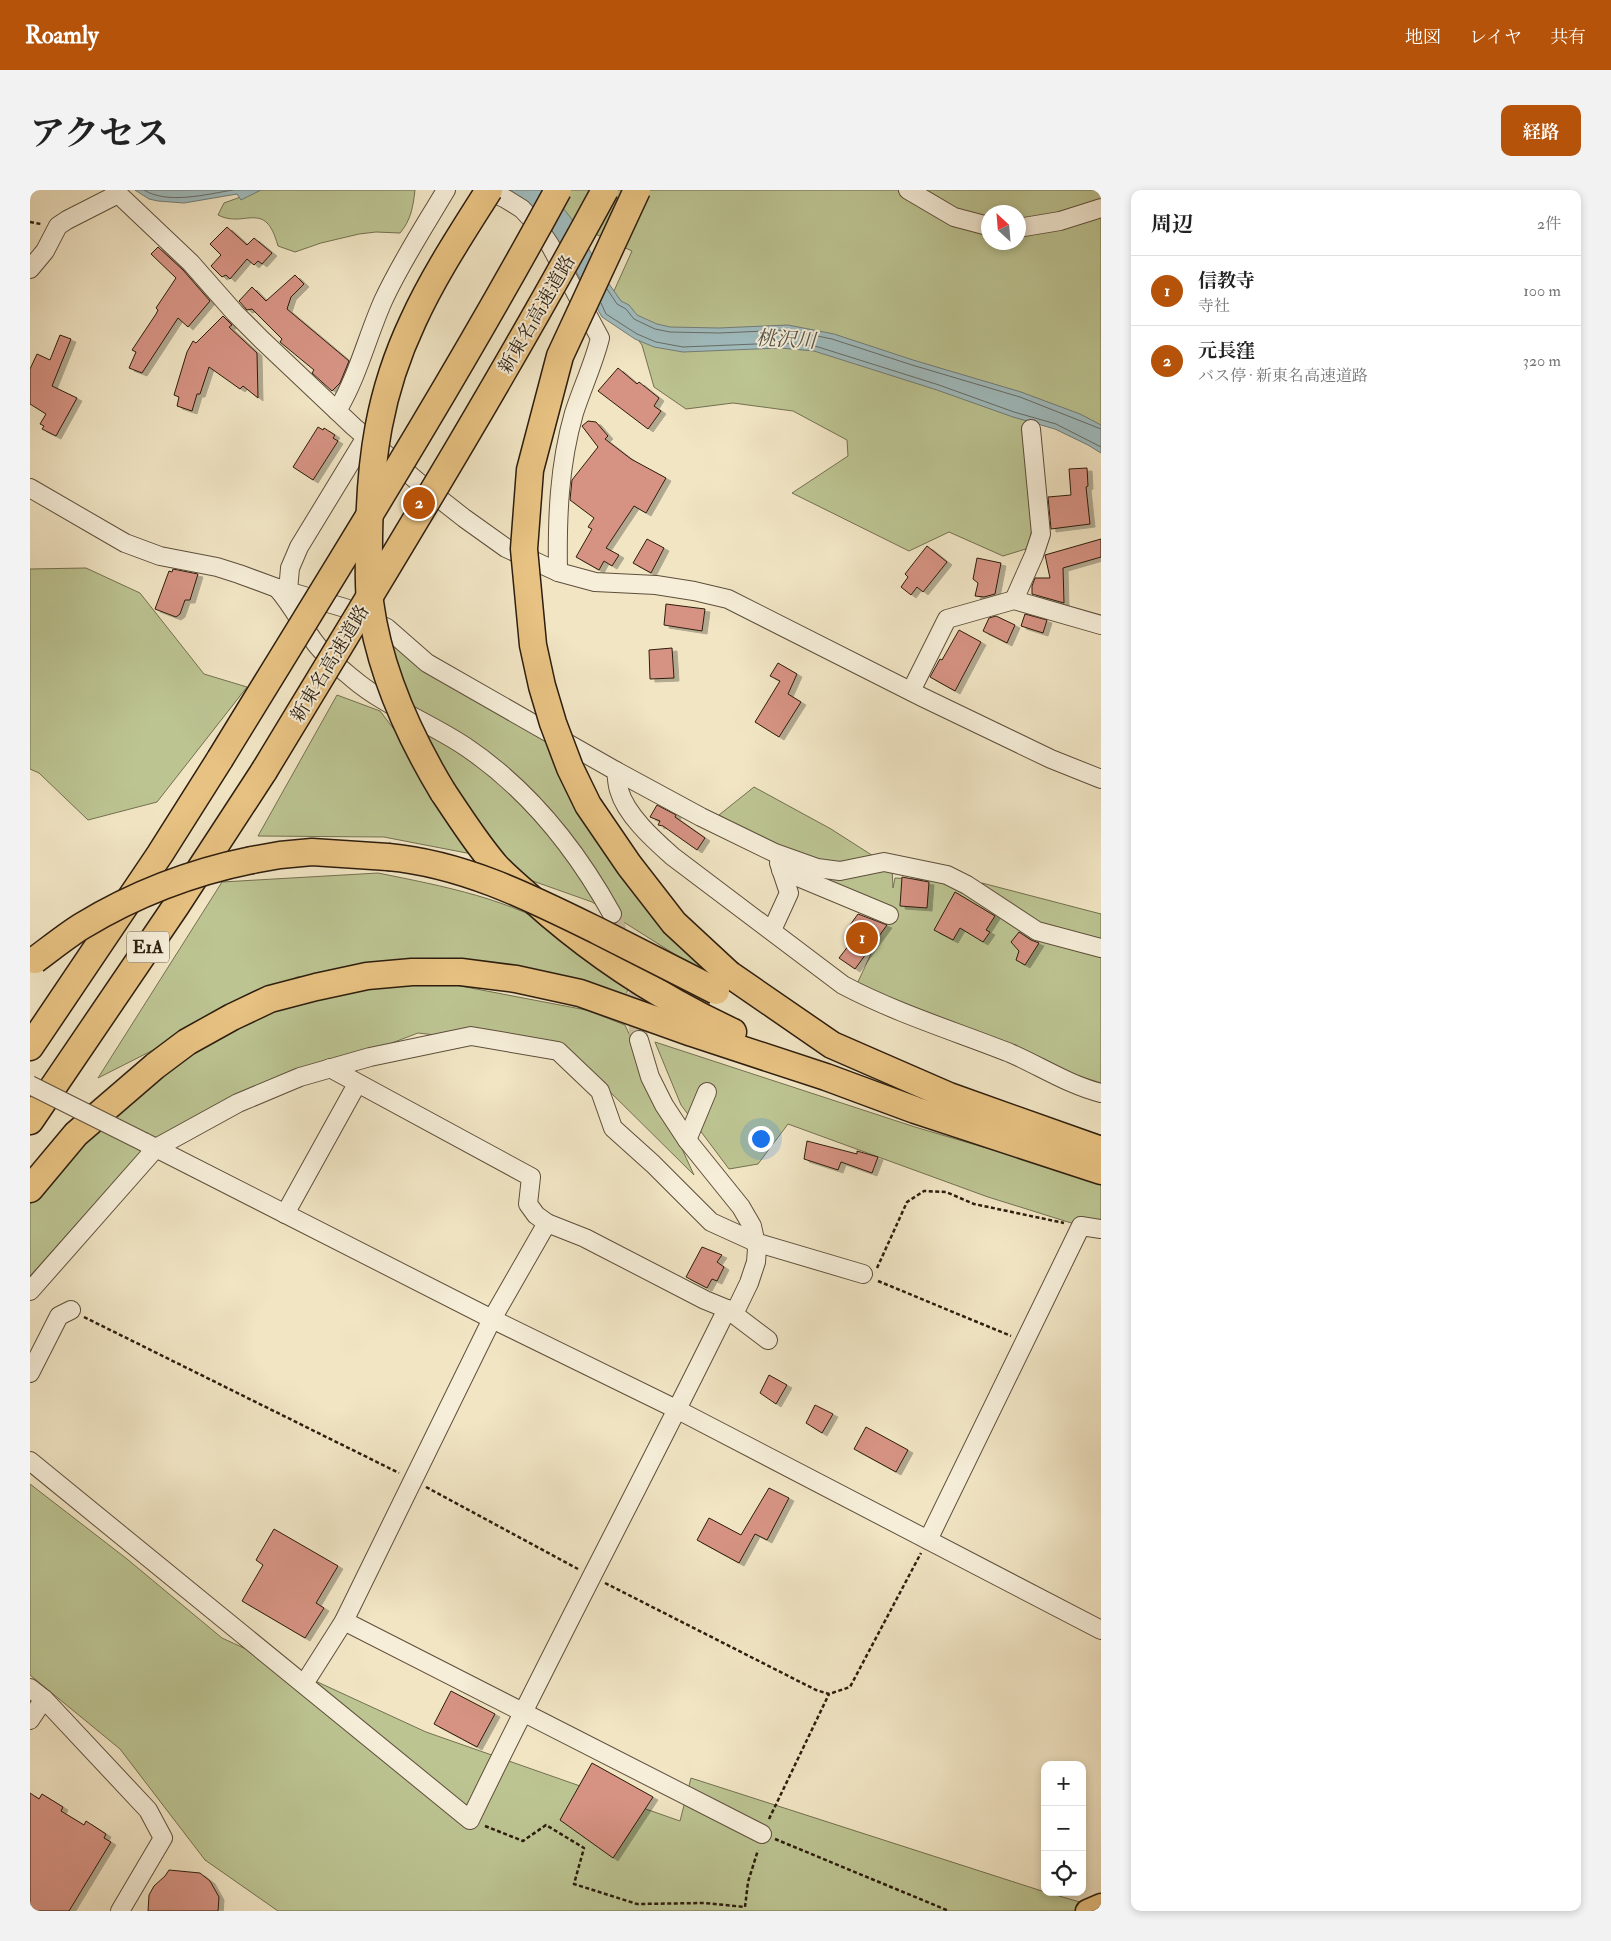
<!DOCTYPE html>
<html lang="ja">
<meta charset="utf-8">
<style>
:root{--surface:#fff;--page:#f2f2f2;--text:#222;--muted:#767676;--line:#e0e0e0;--accent:#b45309}
body{margin:0;font-family:"IM FELL Double Pica","Noto Serif JP",serif;background:var(--page);color:var(--text)}
.controls{position:absolute;right:15px;bottom:15px;display:grid;overflow:hidden;border-radius:10px;box-shadow:0 2px 8px #0003}
.controls button{width:45px;height:45px;display:grid;place-items:center;padding:0;border:0;border-bottom:1px solid var(--line);background:var(--surface);color:var(--text);font:25px sans-serif}
.compass{position:absolute;left:951px;top:15px;width:45px;height:45px;border-radius:50%;background:var(--surface);box-shadow:0 2px 8px #0003;rotate:334deg}
.you{position:absolute;left:730px;top:948px;width:18px;height:18px;margin:-12px;border:4px solid #fff;border-radius:50%;background:#1a73e8;box-shadow:0 0 0 8px #1a73e833}
.badge{display:grid;place-items:center;width:32px;height:32px;border-radius:50%;background:var(--accent);color:#fff;font-size:16px;font-weight:700}
.pin{position:absolute;translate:-50% -50%;border:2px solid #fff;box-shadow:0 1px 5px #0006}
.list{margin:0;padding:0;list-style:none}
h2{display:flex;justify-content:space-between;align-items:center;height:65px;margin:0;padding:0 20px;font-size:21px}
h2 small{font-size:16px;font-weight:400;color:var(--muted)}
.list li{display:grid;grid-template-columns:32px 1fr auto;gap:15px;align-items:center;box-sizing:border-box;height:70px;padding:0 20px;border-top:1px solid var(--line)}
.list b{display:block;font-size:19px;white-space:nowrap}
.list p{margin:0;font-size:16px;white-space:nowrap;color:var(--muted)}
.list em{font-size:16px;font-style:normal;color:var(--muted)}
.icon{flex:none;width:28px;height:28px;fill:none;stroke:currentColor;stroke-width:2;stroke-linecap:round;stroke-linejoin:round}
.map{position:relative;flex:none;width:1071px;height:1721px;overflow:hidden;border-radius:10px}
header{display:flex;align-items:center;gap:30px;box-sizing:border-box;height:70px;padding:0 25px;background:var(--accent);color:#fff}
header strong{font-size:24px}
nav{display:flex;gap:28px;margin-inline-start:auto;font-size:18px}
.intro{display:flex;align-items:center;justify-content:space-between;box-sizing:border-box;height:120px;padding:0 30px}
h1{margin:0;font-size:35px}
.button{padding:12px 22px;border-radius:10px;background:var(--accent);color:#fff;font-size:18px;font-weight:700}
main{display:flex;gap:30px;padding:0 30px}
aside{flex:1;background:var(--surface);border-radius:10px;box-shadow:0 2px 8px #0003}
.map>svg:first-child{display:block}
.green{fill:#bcc492;stroke:#747050;fill-rule:evenodd}
.water{fill:#a0bcbf;stroke:#727c78}
.lines{fill:none;stroke-linecap:round;stroke-linejoin:round}
.shore{stroke:#666c66;stroke-width:1}
.building{fill:#d69383;stroke:#2d1d0d;filter:url(#shadow)}
.minor-tunnel{stroke:#cabd9f;stroke-width:18;stroke-dasharray:18 9;stroke-linecap:butt}
.minor-casing{stroke:#5e4f3b;stroke-width:20}
.major-casing{stroke:#2d1d0d;stroke-width:25}
.highway-casing{stroke:#2d1d0d;stroke-width:29}
.path{stroke:#2d1d0d;stroke-width:2.5;stroke-dasharray:4 2.5;stroke-linecap:butt}
.minor{stroke:#f6eed9;stroke-width:18}
.major{stroke:#e8c282;stroke-width:22}
.highway{stroke:#e8c282;stroke-width:26}
.minor-bridge-casing{stroke:#5e4f3b;stroke-width:20;stroke-linecap:butt}
.highway-bridge-casing{stroke:#2d1d0d;stroke-width:29;stroke-linecap:butt}
.minor-bridge{stroke:#f6eed9;stroke-width:18}
.highway-bridge{stroke:#e8c282;stroke-width:26}
.labels{text-anchor:middle;stroke-width:4;stroke-linejoin:round;paint-order:stroke}
.shield{fill:#f6eed9;stroke:#695c4a;stroke-width:1}
.shield-label{font-size:18px;font-weight:bold;fill:#2d1d0d}
.street-label{font-size:19px;fill:#2d1d0d;stroke:#f6eed9}
.water-label{font-size:20px;font-style:italic;fill:#55554b;stroke:#f6eed9}
</style>
<header>
<strong>Roamly</strong>
<nav><a>地図</a><a>レイヤ</a><a>共有</a></nav>
</header>
<div class="intro"><h1>アクセス</h1><a class="button">経路</a></div>
<main>
<div class="map">
<svg width="1071" height="1721" viewBox="0 0 1071 1721">
<defs>
<filter id="shadow"><feDropShadow dx="5" dy="3" stdDeviation="0" flood-color="#0004"/></filter>
</defs>
<rect width="100%" height="100%" fill="#f1e5c4"/>
<filter id="stains"><feTurbulence type="fractalNoise" baseFrequency=".004" numOctaves="4"/><feColorMatrix values="0 0 0 0 .2 0 0 0 0 .09 0 0 0 0 .02 0 0 0 .5 -.17"/></filter>
<radialGradient id="worn" r=".72"><stop offset=".6" stop-color="#630" stop-opacity="0"/><stop offset="1" stop-color="#630" stop-opacity=".3"/></radialGradient>
<g class="green">
<path d="M230,0H385C383,17 381,30 370,43L346,42L329,44L291,53L265,62L248,56C235,8 215,39 188,25L194,13Z"/>
<path d="M502,0H1071V236L995,232L1006,309L999,358L973,366L919,342L879,361L762,303L818,266L817,250L763,221L703,213L656,219L624,197L612,155L579,112L602,61L529,27ZM958,22H988V52H958Z"/>
<polygon points="56,378 110,403 174,484 217,497 127,612 58,630 9,583 0,579 0,379"/>
<polygon points="355,443 515,545 680,783 649,767 562,712 486,685 407,580 379,518"/>
<polygon points="307,505 350,521 392,576 447,665 354,647 228,646"/>
<polygon points="724,597 801,639 862,678 863,698 865,688 931,692 1013,748 952,693 1071,724 1071,893 982,864 827,794 859,725 840,717 689,625"/>
<path d="M348,683C412,696 484,709 538,746C559,761 579,783 598,800L592,810L351,780L267,787L68,888L192,692Z"/>
<polygon points="399,790 556,820 595,835 664,985 568,890 492,855 388,843 223,906 106,967 0,1086 0,1011 55,941 146,869 270,801"/>
<polygon points="625,852 885,937 1071,992 1071,1040 1051,1036 958,1007 758,934 728,974 699,979 651,915"/>
<polygon points="0,1294 97,1369 192,1448 396,1542 650,1631 661,1588 1015,1702 1071,1718 1071,1721 248,1721 175,1670 90,1559 0,1485"/>
</g>
<g class="water">
<polygon points="105,0 231,0 211,10 207,4 154,13 128,11 119,9"/>
<polygon points="475,0 517,0 521,3 541,28 577,91 591,111 599,115 607,125 627,134 640,137 689,138 758,135 804,144 883,170 991,202 1050,224 1071,235 1071,263 1058,255 1025,239 983,227 907,200 784,161 750,158 653,162 624,157 605,149 572,127 535,62"/>
</g>
<g class="lines">
<g class="shore">
<path d="M114,0C138,15 177,4 203,0"/>
<polyline points="577,99 587,114 596,119 604,129 625,139 640,142 689,143 758,140 802,149 882,175 990,207 1071,239"/>
<polyline points="571,113 576,124 607,144 626,152 653,157 750,153 785,156 909,195 984,222 1026,234 1071,257"/>
</g>
</g>
<g class="building">
<polygon points="197,37 217,55 224,48 242,63 232,74 228,71 224,75 217,69 200,89 196,85 192,87 181,76 191,65 180,54"/>
<polygon points="128,57 153,80 180,111 158,137 148,128 112,183 99,178 106,162 102,160 126,124 128,120 126,118 146,88 121,64"/>
<polygon points="265,85 274,94 261,107 257,119 319,171 310,193 302,201 282,183 284,180 250,152 252,149 222,119 217,120 209,111 222,97 236,111"/>
<polygon points="193,126 202,135 199,137 227,163 228,208 213,196 210,199 179,177 170,204 167,204 162,221 147,216 149,207 144,205 157,162 163,151 166,153"/>
<polygon points="30,145 41,149 22,196 47,208 26,246 12,239 14,236 10,234 16,224 0,214 0,179 7,164 20,170"/>
<polygon points="588,178 607,194 609,192 629,208 624,216 631,221 618,239 568,201"/>
<polygon points="558,231 566,232 578,246 575,249 601,269 636,288 616,323 604,316 576,358 589,365 582,376 574,371 569,380 546,367 562,339 558,337 564,328 540,310 542,290 568,257 552,236"/>
<polygon points="288,237 293,240 294,238 305,245 303,248 308,251 283,290 263,277"/>
<polygon points="1057,278 1058,296 1056,297 1060,334 1021,339 1018,307 1041,305 1039,279"/>
<polygon points="617,349 634,358 621,383 603,373"/>
<polygon points="1071,349 1071,367 1033,378 1034,413 1002,404 1002,396 1005,388 1020,388 1015,365"/>
<polygon points="897,356 917,372 893,402 887,397 881,405 871,397 878,387 875,384"/>
<polygon points="947,368 971,373 965,404 954,407 945,406 948,393 943,389"/>
<polygon points="143,379 168,384 160,410 155,410 150,424 146,427 125,419 139,381 142,382"/>
<polygon points="636,414 675,419 672,441 634,435"/>
<polygon points="995,424 1017,430 1013,443 991,436"/>
<polygon points="966,426 985,435 977,453 953,441 959,428"/>
<polygon points="929,440 951,452 925,501 900,487 910,469 912,470"/>
<polygon points="642,458 644,488 620,489 619,460"/>
<polygon points="748,473 767,484 758,504 771,512 749,547 725,532 750,491 740,486"/>
<polygon points="627,615 646,625 645,627 675,648 667,660 633,636 628,635 630,631 620,627"/>
<polygon points="872,687 899,692 897,718 870,716"/>
<polygon points="925,702 965,726 956,740 960,742 953,752 930,738 923,750 904,740"/>
<polygon points="828,724 857,735 825,779 809,768 819,755 815,752 821,744 820,735"/>
<polygon points="989,742 1001,750 1009,753 995,775 986,770 989,761 981,752"/>
<polygon points="777,951 827,964 827,961 848,967 842,983 811,972 808,980 774,969"/>
<polygon points="672,1057 692,1065 687,1072 694,1077 687,1091 682,1089 677,1098 656,1087"/>
<polygon points="739,1185 757,1195 746,1214 730,1203"/>
<polygon points="785,1215 803,1224 792,1243 776,1233"/>
<polygon points="836,1237 878,1260 866,1282 824,1259"/>
<polygon points="739,1298 759,1308 737,1350 725,1344 709,1373 667,1350 679,1328 711,1345"/>
<polygon points="244,1339 308,1376 286,1413 294,1418 275,1448 212,1411 233,1375 226,1370"/>
<polygon points="421,1501 465,1524 447,1557 404,1534"/>
<polygon points="562,1573 623,1607 583,1668 530,1630"/>
<polygon points="0,1603 9,1609 12,1604 33,1617 31,1621 54,1635 56,1631 76,1644 74,1648 81,1652 39,1721 0,1721"/>
<polygon points="139,1680 170,1683 180,1691 189,1707 188,1721 118,1721 119,1705 124,1696 135,1686"/>
</g>
<g class="lines">
<polyline class="minor-tunnel" points="582,724 595,762 604,800 609,850"/>
<g class="minor-casing">
<g id="minor">
<polyline points="84,0 161,73 205,123 232,150 324,237 387,291 434,328 476,358 528,382 565,392 626,395 664,401 698,409 892,507 1021,569 1071,589"/>
<path d="M456,0L476,9L492,19L506,34L520,55L570,148C564,173 552,198 544,223C529,275 527,328 528,382"/>
<polyline points="878,0 924,27 958,36"/>
<polyline points="988,38 1030,31 1071,18"/>
<polyline points="0,79 15,61 28,36 37,30 88,4"/>
<path d="M307,221C328,186 337,147 353,111C371,72 394,37 416,0"/>
<path d="M0,298L95,353L130,366L187,377L209,384L247,398L315,418L357,438L397,473L586,581C587,587 587,594 589,600C596,625 623,649 642,666L813,795C866,823 924,841 980,863C1010,876 1039,895 1071,903"/>
<path d="M247,398C263,416 272,436 286,454C296,467 310,478 322,488C356,517 399,532 436,557C498,599 546,659 582,724"/>
<polyline points="258,401 260,378 269,357 336,247"/>
<polyline points="984,410 1004,365 1011,344 1001,239"/>
<polyline points="881,501 917,429 984,410 1071,435"/>
<polyline points="586,581 671,627 745,663 787,678 810,681 854,672 917,685 937,695 1007,741 1071,758"/>
<polyline points="751,680 859,725"/>
<polyline points="742,740 759,703 749,673"/>
<polyline points="300,878 501,987 498,1014 506,1025 517,1033 555,1048 675,1110 697,1119 738,1150"/>
<polyline points="657,950 677,902"/>
<polyline points="114,952 462,1129 648,1220 1071,1440"/>
<polyline points="255,1024 327,894"/>
<polyline points="0,1101 126,958 208,913 270,887 340,867 441,846 528,861 570,901 583,938 623,974 681,1032 725,1052 833,1084"/>
<polyline points="0,1183 29,1126 41,1120"/>
<path d="M0,1271L440,1630C523,1458 613,1290 697,1119L704,1124L719,1093L726,1072L727,1059L722,1036L711,1017L657,950L634,915L620,887L609,850"/>
<polyline points="898,1350 1051,1036 1071,1039"/>
<polyline points="314,1431 732,1644"/>
<polyline points="274,1494 314,1431 462,1129 517,1033"/>
<polyline points="0,1498 14,1509 118,1620 133,1648 90,1721"/>
<polyline points="0,1530 14,1509"/>
</g>
</g>
<g class="major-casing">
<polyline id="major" points="1057,1721 1071,1715"/>
</g>
<g class="highway-casing">
<g id="highway">
<path d="M413,602C430,627 446,653 466,676C477,688 491,699 503,710C562,763 630,808 703,842"/>
<polyline points="222,670 250,665 282,662 358,667"/>
<polyline points="699,784 802,855 919,906 1071,960"/>
<polyline points="0,857 130,664 190,569"/>
<polyline points="0,931 146,716 234,581"/>
<polyline points="0,999 46,944 125,876 157,852 202,827 240,809 286,797 337,786 382,782 431,782 486,789 550,803 662,843 796,887 885,920 1071,981"/>
</g>
</g>
<g class="path">
<polyline points="0,32 11,34"/>
<polyline points="847,1078 877,1012 894,1001 916,1002 944,1014 1034,1033"/>
<polyline points="848,1091 981,1146"/>
<polyline points="54,1127 369,1283"/>
<polyline points="396,1297 548,1379"/>
<polyline points="575,1393 786,1500 799,1504 820,1497 891,1363"/>
<polyline points="739,1629 799,1504"/>
<polyline points="455,1636 493,1651 516,1635 554,1658 544,1694 607,1714 674,1713 715,1717 718,1692 728,1660"/>
<polyline points="745,1649 919,1721"/>
</g>
<use href="#minor" class="minor"/>
<use href="#major" class="major"/>
<use href="#highway" class="highway"/>
<g class="minor-bridge-casing">
<polyline id="minor-bridge" points="0,895 114,952"/>
</g>
<g class="highway-bridge-casing">
<g id="highway-bridge">
<polyline points="607,0 530,166 500,280 494,359 503,455 512,496 523,533 540,578 558,615 599,675 644,733 699,784"/>
<path d="M190,569C305,381 423,194 528,0"/>
<path d="M234,581C350,389 468,198 575,0"/>
<path d="M413,602C378,544 349,480 340,412C338,391 339,369 339,348C340,269 349,203 383,131C404,85 432,43 459,0"/>
<path d="M358,667C434,674 501,708 568,741C607,761 647,781 686,801"/>
<path d="M5,770C20,759 36,746 52,736C103,705 163,682 222,670"/>
</g>
</g>
<use href="#minor-bridge" class="minor-bridge"/>
<use href="#highway-bridge" class="highway-bridge"/>
</g>
<g class="labels">
<rect class="shield" x="97" y="741.5" width="42" height="31" rx="4"/>
<g class="shield-label">
<text x="118" y="763">E1A</text>
</g>
<g class="street-label">
<text transform="translate(506 124) rotate(-60)" y="7">新東名高速道路</text>
<text transform="translate(299 473) rotate(-59)" y="7">新東名高速道路</text>
</g>
<g class="water-label">
<text transform="translate(756 149) rotate(3)" y="7">桃沢川</text>
</g>
</g>
<rect width="100%" height="100%" filter="url(#stains)"/>
<rect width="100%" height="100%" fill="url(#worn)"/>
</svg>
<div class="controls">
<button>+</button>
<button>−</button>
<button><svg class="icon" aria-label="locate" viewBox="0 0 24 24"><circle cx="12" cy="12" r="6"/><path d="M12 2v4M12 18v4M2 12h4M18 12h4"/></svg></button>
</div>
<svg class="compass" viewBox="-18 -18 36 36"><path d="M0-13l5 13h-10z" fill="#e53935"/><path d="M0 13l5-13h-10z" fill="#767676"/></svg>
<div class="you"></div>
<div class="pin badge" style="left:832px;top:748px">1</div>
<div class="pin badge" style="left:389px;top:313px">2</div>
</div>
<aside>
<h2>周辺<small>2件</small></h2>
<ul class="list">
<li><span class="badge">1</span><div><b>信教寺</b><p>寺社</p></div><em>100 m</em></li>
<li><span class="badge">2</span><div><b>元長窪</b><p>バス停 · 新東名高速道路</p></div><em>320 m</em></li>
</ul>
</aside>
</main>
